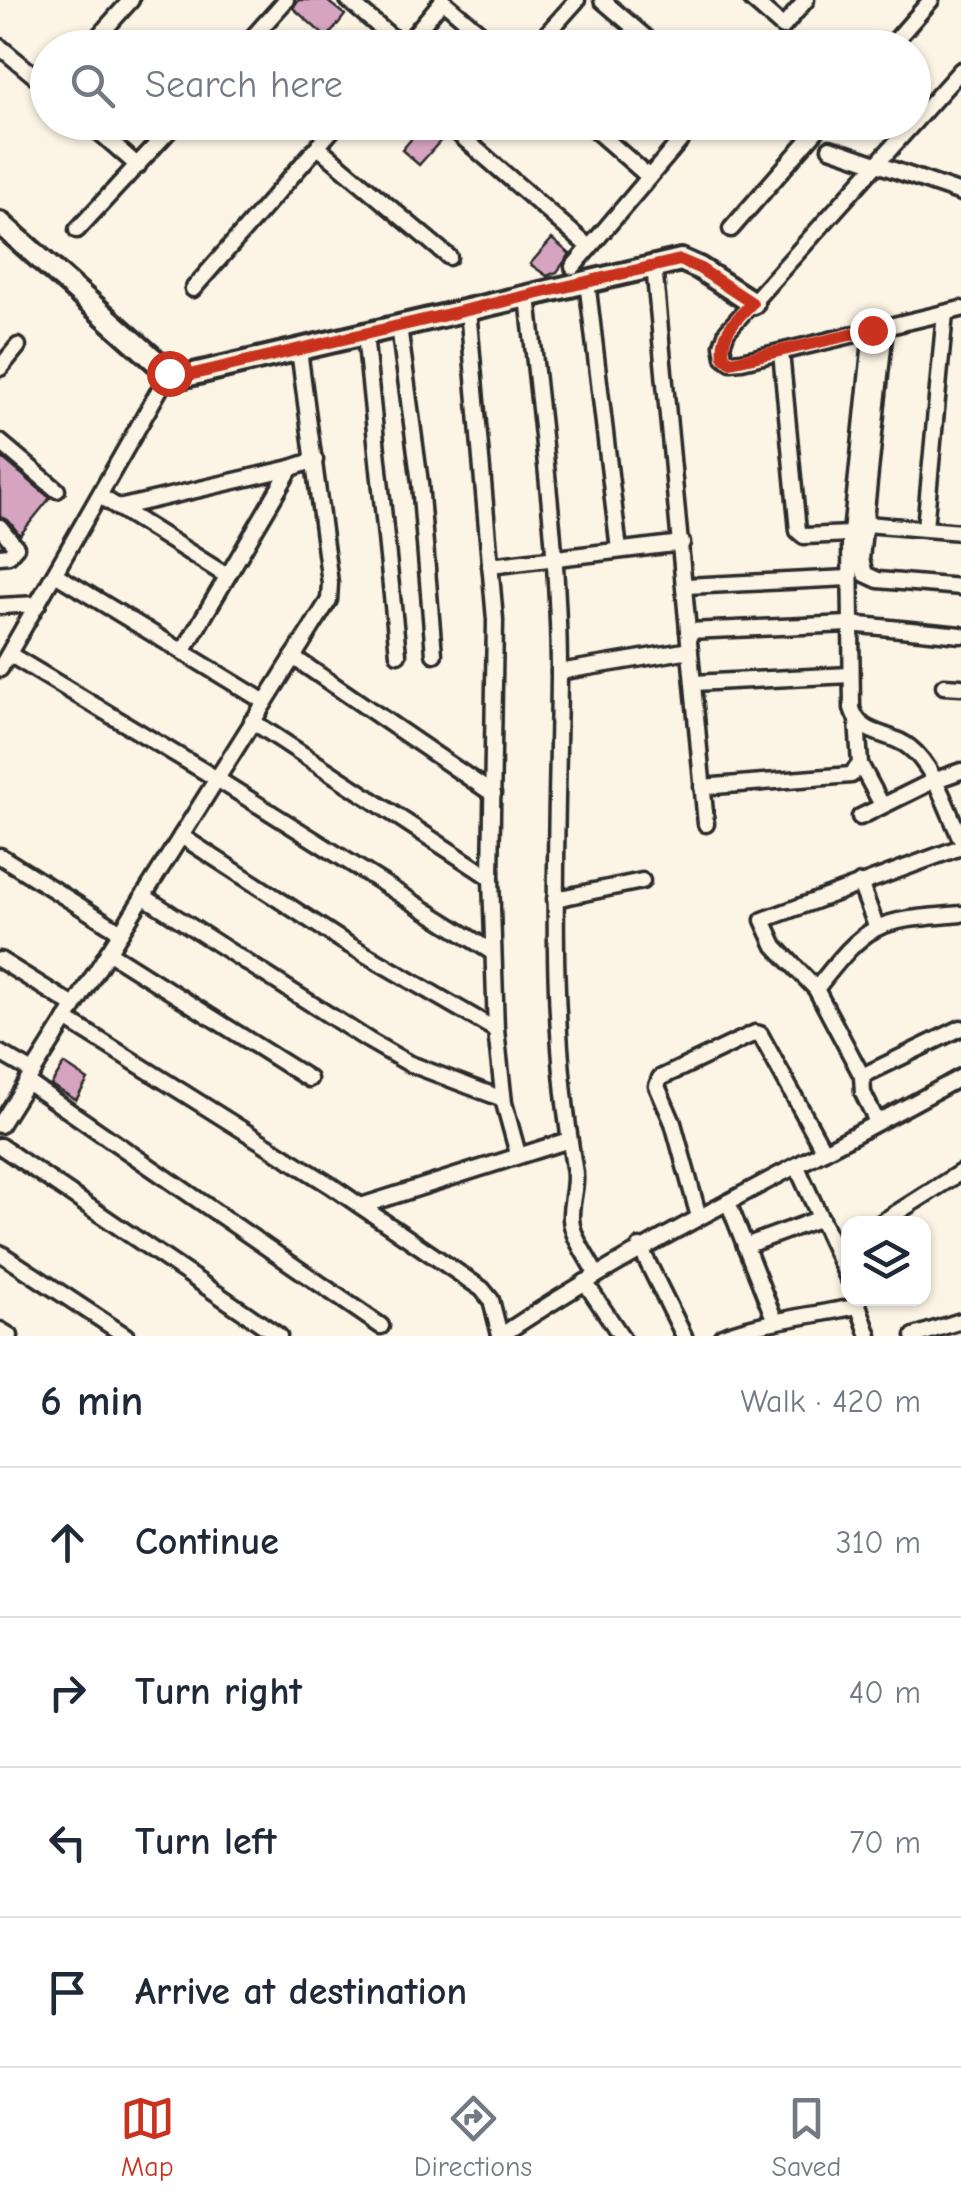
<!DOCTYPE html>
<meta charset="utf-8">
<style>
:root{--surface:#fff;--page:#f6f6f7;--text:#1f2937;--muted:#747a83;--line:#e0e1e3;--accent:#c8321e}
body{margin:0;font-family:"Comic Neue",sans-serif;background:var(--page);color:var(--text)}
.controls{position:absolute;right:30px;bottom:30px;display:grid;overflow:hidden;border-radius:20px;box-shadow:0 2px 8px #0004}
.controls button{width:90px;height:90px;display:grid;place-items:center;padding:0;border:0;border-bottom:2px solid var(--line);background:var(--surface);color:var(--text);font:50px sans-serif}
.stop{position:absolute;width:30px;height:30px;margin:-22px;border:8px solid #c8321e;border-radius:50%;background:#fff}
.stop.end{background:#c8321e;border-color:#fff;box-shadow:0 2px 10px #0008}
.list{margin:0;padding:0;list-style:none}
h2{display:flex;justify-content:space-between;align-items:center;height:130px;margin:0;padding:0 40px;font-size:42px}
h2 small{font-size:32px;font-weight:400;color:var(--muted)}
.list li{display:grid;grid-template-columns:65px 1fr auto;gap:30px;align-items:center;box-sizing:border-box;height:150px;padding:0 40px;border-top:2px solid var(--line)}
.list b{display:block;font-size:38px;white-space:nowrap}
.list em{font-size:32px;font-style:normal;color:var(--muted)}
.icon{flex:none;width:55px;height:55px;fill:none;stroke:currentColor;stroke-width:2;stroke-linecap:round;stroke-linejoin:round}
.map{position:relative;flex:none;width:961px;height:1336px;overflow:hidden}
.search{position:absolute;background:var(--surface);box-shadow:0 2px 8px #0004;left:30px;right:30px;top:30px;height:110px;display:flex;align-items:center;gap:25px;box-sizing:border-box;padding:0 35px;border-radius:55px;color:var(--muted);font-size:38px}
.sheet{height:730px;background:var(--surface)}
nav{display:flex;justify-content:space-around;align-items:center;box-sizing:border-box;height:140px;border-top:2px solid var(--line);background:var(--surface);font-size:28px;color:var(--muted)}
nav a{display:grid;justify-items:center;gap:5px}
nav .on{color:var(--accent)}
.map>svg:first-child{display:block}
.building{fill:#d6a4c0;stroke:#2b2b2b;stroke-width:2.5}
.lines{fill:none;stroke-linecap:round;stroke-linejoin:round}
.street-casing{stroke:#2b2b2b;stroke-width:21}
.secondary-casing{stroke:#2b2b2b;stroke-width:28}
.street{stroke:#fcf5e5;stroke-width:14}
.secondary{stroke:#fcf5e5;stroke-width:20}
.route{stroke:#c8321e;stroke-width:12}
</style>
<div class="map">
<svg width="961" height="1336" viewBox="0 0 961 1336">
<rect width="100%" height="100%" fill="#fcf5e5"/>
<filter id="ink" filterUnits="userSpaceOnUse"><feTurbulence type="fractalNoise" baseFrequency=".01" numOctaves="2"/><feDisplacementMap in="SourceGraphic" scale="20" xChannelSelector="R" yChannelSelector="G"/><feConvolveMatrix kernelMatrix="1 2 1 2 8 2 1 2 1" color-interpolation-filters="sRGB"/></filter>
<g filter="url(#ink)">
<g class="building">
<polygon points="298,0 326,0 345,15 327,38 293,8"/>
<polygon points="424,124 443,138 419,165 402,150"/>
<polygon points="552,239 570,254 557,272 547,276 530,264"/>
<polygon points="0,456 50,498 20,535 8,520 0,517"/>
<polygon points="64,1064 88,1080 76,1100 51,1085"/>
</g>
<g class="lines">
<g class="street-casing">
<g id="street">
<polyline points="348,0 403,47"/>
<polyline points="602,0 658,48"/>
<polyline points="752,0 783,27 806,0"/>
<polyline points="443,1 498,48"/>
<polyline points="0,47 48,87"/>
<polyline points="88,48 131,0"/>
<polyline points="243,48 286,0"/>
<polyline points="403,48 443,0"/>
<polyline points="534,48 577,0"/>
<polyline points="889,48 931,0"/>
<polyline points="961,70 727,331 722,345 724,357 731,362 742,361 961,309"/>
<polyline points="88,122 138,166"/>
<polyline points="445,122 589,247"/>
<polyline points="586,122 649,177"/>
<polyline points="318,147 449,257"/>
<polyline points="830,148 961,193"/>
<polyline points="731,229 824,122"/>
<polyline points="77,230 177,122"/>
<polyline points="654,265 706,824"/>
<polyline points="573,267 696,122"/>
<polyline points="587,281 619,550"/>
<polyline points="193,289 339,122"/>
<path d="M528,295C540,421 559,547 559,674C558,839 546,1003 574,1167C578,1185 570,1201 571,1219C572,1237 588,1258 596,1274"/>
<polyline points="468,309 495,620 491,878 496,1030 504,1103 518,1154"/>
<polyline points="399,326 420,483 434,654"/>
<polyline points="885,327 861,559 865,574 878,580 961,587"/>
<path d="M872,331L850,543L852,708C860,737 889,731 909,747C935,767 947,810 961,839"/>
<polyline points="365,334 398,654"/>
<polyline points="781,352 798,531 804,536 851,534"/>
<polyline points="0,368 18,346"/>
<polyline points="0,442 57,490"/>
<polyline points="100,496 227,576"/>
<polyline points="118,508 291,468"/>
<polyline points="866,524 961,532"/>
<polyline points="0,527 16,547 9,555 0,556"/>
<polyline points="925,528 945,313"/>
<polyline points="490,566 682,543"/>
<polyline points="55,574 265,702"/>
<polyline points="686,586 849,578"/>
<polyline points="0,606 38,604"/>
<polyline points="688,631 850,624 961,635"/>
<polyline points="183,652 291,468 315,460"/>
<polyline points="9,654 217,779 492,952"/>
<polyline points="293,657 493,794"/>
<polyline points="0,669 169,373"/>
<polyline points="559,672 690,650"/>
<polyline points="694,683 850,675"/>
<polyline points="944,686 961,687"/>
<polyline points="252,721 491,878"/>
<polyline points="860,764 882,805"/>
<polyline points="702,787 851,775 860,764 857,720"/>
<polyline points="860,817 933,781 961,771"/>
<polyline points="181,836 344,942 496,1030"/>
<polyline points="0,856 121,932"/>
<polyline points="860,883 876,926"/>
<polyline points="143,896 368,1040 408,1063 503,1099"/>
<polyline points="555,899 642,881"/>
<polyline points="108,952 309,1079"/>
<polyline points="0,960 74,1006"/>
<path d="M816,989C870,920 875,921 961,914"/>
<polyline points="66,1019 330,1185 482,1289 491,1300 500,1335"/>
<polyline points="0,1053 33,1072"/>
<polyline points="862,1076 961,1028"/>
<polyline points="27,1082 381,1326"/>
<polyline points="877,1122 863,1093 862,1076 816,989 775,946 763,920 961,847"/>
<polyline points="0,1125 329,600 330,583 299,350"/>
<polyline points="0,1146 279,1336"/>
<polyline points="797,1167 848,1278"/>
<polyline points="728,1202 775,1321"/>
<polyline points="361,1206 569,1140"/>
<polyline points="699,1217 673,1123 657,1086 660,1078 755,1033 760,1034 824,1151"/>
<polyline points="879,1224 961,1172"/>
<polyline points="745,1246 821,1218"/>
<polyline points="640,1247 684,1336"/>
<polyline points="0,1253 126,1336"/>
<polyline points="585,1282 621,1336"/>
<polyline points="856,1299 869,1336"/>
<polyline points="0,1330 10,1336"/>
<path d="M500,1336C647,1238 807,1163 961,1077"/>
<path d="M722,1336C766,1320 812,1316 858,1306"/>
<polyline points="914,1336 961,1321"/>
</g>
</g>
<g class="secondary-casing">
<polyline id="secondary" points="0,223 169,373 185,376 681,260 699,268 753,303"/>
</g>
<use href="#street" class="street"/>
<use href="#secondary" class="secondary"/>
</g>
</g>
<g class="lines" filter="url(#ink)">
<path class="route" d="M169,373L185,376L680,260L699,268L752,303C736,320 720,332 724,357L731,362L872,330"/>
</g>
</svg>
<div class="controls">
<button><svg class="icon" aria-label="layers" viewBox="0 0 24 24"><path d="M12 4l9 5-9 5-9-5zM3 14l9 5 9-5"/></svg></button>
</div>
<div class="stop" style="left:169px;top:373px"></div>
<div class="stop end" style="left:872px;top:330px"></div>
<div class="search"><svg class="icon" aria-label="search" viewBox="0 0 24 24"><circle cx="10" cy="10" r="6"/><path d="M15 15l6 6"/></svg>Search here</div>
</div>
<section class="sheet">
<h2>6 min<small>Walk · 420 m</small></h2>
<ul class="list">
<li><svg class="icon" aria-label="ahead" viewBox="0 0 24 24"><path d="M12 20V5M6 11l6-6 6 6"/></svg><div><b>Continue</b></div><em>310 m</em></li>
<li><svg class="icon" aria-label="right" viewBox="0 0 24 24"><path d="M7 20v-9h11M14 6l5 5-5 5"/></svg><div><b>Turn right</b></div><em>40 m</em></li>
<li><svg class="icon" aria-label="left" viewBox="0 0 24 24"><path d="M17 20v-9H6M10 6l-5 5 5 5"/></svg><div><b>Turn left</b></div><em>70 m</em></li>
<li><svg class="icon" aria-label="arrive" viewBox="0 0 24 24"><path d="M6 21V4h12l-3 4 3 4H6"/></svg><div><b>Arrive at destination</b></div></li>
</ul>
</section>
<nav>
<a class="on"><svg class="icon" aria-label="map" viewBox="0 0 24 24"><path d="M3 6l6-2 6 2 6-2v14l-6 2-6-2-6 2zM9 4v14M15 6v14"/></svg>Map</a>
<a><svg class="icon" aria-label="directions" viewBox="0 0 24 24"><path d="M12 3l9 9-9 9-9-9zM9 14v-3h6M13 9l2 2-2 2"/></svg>Directions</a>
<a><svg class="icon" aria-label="saved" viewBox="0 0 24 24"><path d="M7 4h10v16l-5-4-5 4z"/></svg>Saved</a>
</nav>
